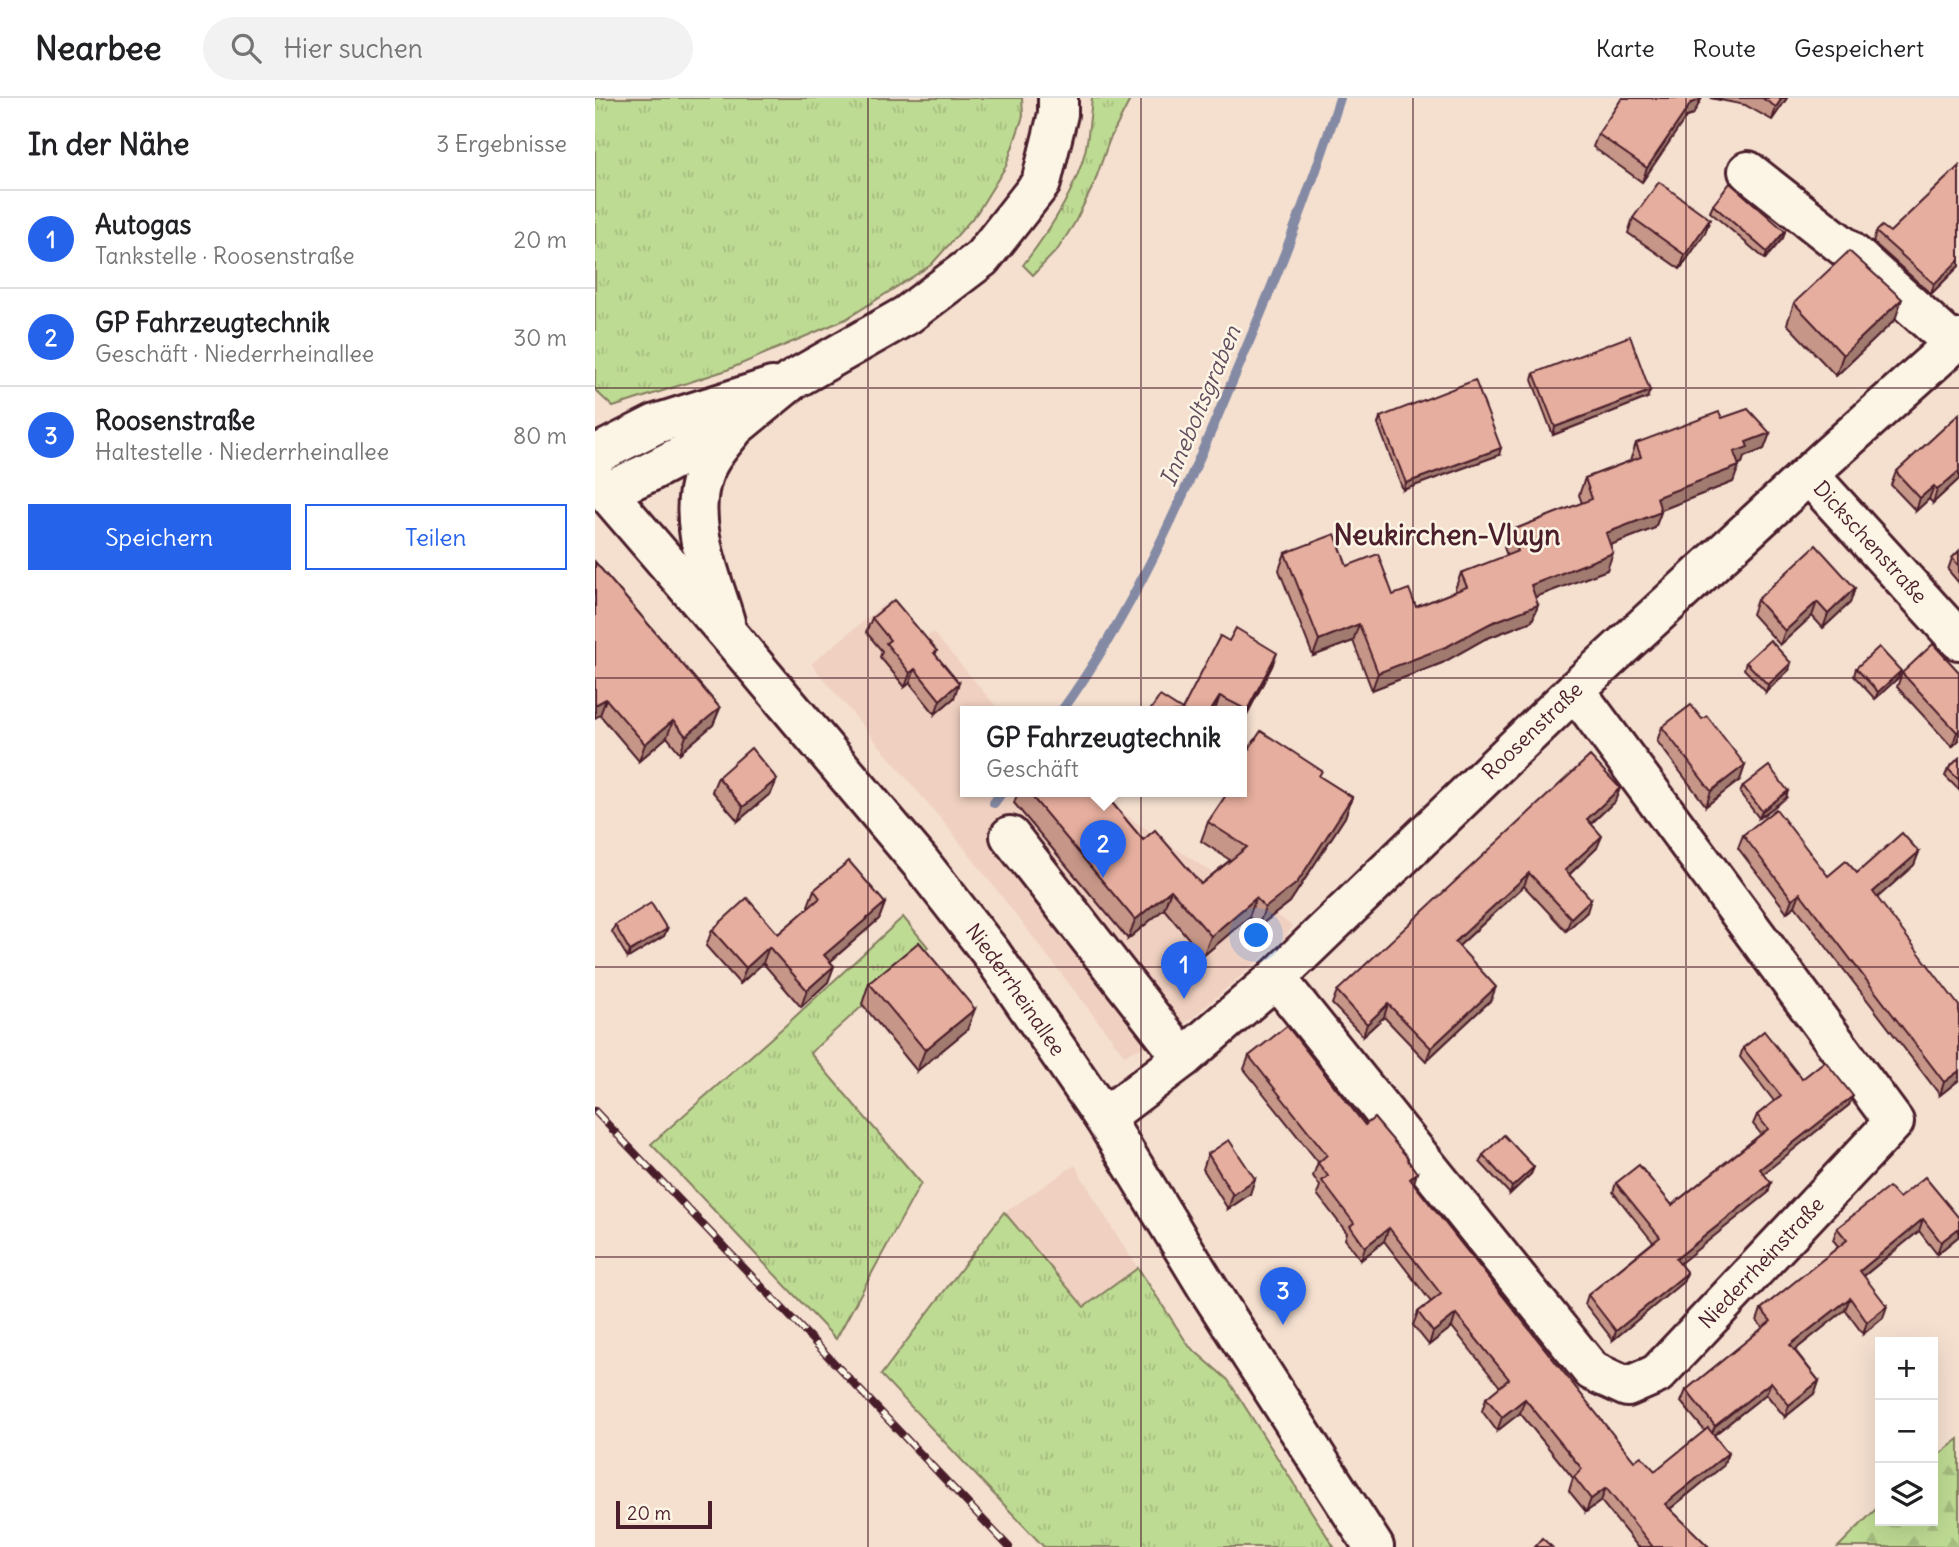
<!DOCTYPE html>
<html lang="de">
<meta charset="utf-8">
<style>
:root{--surface:#fff;--page:#f2f2f2;--text:#202124;--muted:#757577;--line:#e0e0e0;--accent:#2563eb}
body{margin:0;font-family:Delius,sans-serif;background:var(--page);color:var(--text)}
.controls{position:absolute;right:21px;bottom:21px;display:grid;overflow:hidden;border-radius:0px;box-shadow:0 7px 28px #0002}
.controls button{width:63px;height:63px;display:grid;place-items:center;padding:0;border:0;border-bottom:2px solid var(--line);background:var(--surface);color:var(--text);font:35px sans-serif}
.scale{position:absolute;left:21px;bottom:18px;width:96px;box-sizing:border-box;padding-left:7px;border:4px solid #4a1f2b;border-top:0;font-size:19px;line-height:24px;white-space:nowrap;color:#4a1f2b;-webkit-text-stroke:5px #fcf5e5;paint-order:stroke}
.you{position:absolute;left:662px;top:838px;width:24px;height:24px;margin:-18px;border:5px solid #fff;border-radius:50%;background:#1a73e8;box-shadow:0 0 0 10px #1a73e833}
.badge{display:grid;place-items:center;width:46px;height:46px;border-radius:50%;background:var(--accent);color:#fff;font-size:23px;font-weight:700}
.pin{position:absolute;translate:-50% -58px;filter:drop-shadow(0 2px 4px #0008)}
.pin::after{content:'';position:absolute;top:37px;width:24px;height:21px;background:inherit;clip-path:polygon(0 0,100% 0,50% 100%)}
.popup{position:absolute;left:365px;top:608px;width:287px;height:91px;box-sizing:border-box;display:grid;place-content:center;border-radius:0px;background:var(--surface);filter:drop-shadow(0 2px 5px #0005);font-size:23px;white-space:nowrap;color:var(--muted)}
.popup b{font-size:26px;color:var(--text)}
.popup::after{content:'';position:absolute;left:50%;top:100%;margin-left:-14px;border:14px solid transparent;border-top-color:var(--surface)}
.list{margin:0;padding:0;list-style:none}
h2{display:flex;justify-content:space-between;align-items:center;height:91px;margin:0;padding:0 28px;font-size:30px}
h2 small{font-size:23px;font-weight:400;color:var(--muted)}
.list li{display:grid;grid-template-columns:46px 1fr auto;gap:21px;align-items:center;box-sizing:border-box;height:98px;padding:0 28px;border-top:2px solid var(--line)}
.list b{display:block;font-size:26px;white-space:nowrap}
.list p{margin:0;font-size:23px;white-space:nowrap;color:var(--muted)}
.list em{font-size:23px;font-style:normal;color:var(--muted)}
.actions{display:flex;gap:14px;padding:21px 28px}
.actions a{flex:1;padding:16px 0;border:2px solid var(--accent);border-radius:0px;text-align:center;font-size:24px;color:var(--accent)}
.actions .main{background:var(--accent);color:#fff}
.icon{flex:none;width:38px;height:38px;fill:none;stroke:currentColor;stroke-width:2;stroke-linecap:round;stroke-linejoin:round}
.map{position:relative;flex:none;width:1364px;height:1449px;overflow:hidden}
header{display:flex;align-items:center;gap:42px;box-sizing:border-box;height:98px;padding:0 35px;background:var(--surface);border-bottom:2px solid var(--line)}
header strong{font-size:33px}
nav{display:flex;gap:38px;margin-inline-start:auto;font-size:24px}
.search{width:490px;height:63px;background:var(--page);display:flex;align-items:center;gap:18px;box-sizing:border-box;padding:0 24px;border-radius:38px;color:var(--muted);font-size:26px}
main{display:flex}
aside{flex:1;background:var(--surface)}
.map>svg:first-child{display:block}
.built{fill:#f0d1c1}
.grass{fill:url(#grass-tufts);stroke:#847d5f;stroke-width:2}
.forest{fill:url(#forest-firs);stroke:#847d5f;stroke-width:2}
.lines{fill:none;stroke-linecap:round;stroke-linejoin:round}
.stream{stroke:#858aa4;stroke-width:10}
.minor-casing{stroke:#4a1f2b;stroke-width:44}
.major-casing{stroke:#4a1f2b;stroke-width:44}
.minor{stroke:#fcf5e5;stroke-width:38}
.major{stroke:#fcf5e5;stroke-width:38}
.rail-casing{stroke:#4a1f2b;stroke-width:8}
.rail{stroke:#fcf5e5;stroke-width:5;stroke-dasharray:16;stroke-linecap:butt}
.wall{fill:#c69688;stroke:#4a1f2b;stroke-width:2}
.shaded-wall{fill:#a17a6f;stroke:#4a1f2b;stroke-width:2}
.building{fill:#e6ae9e;stroke:#4a1f2b;stroke-width:2}
.grid{fill:none;stroke:#4a1f2b;stroke-width:2;stroke-opacity:0.55}
.labels{text-anchor:middle;stroke-width:5;stroke-linejoin:round;paint-order:stroke}
.street-label{font-size:21px;fill:#4a1f2b;stroke:#fcf5e5}
.water-label{font-size:23px;font-style:italic;fill:#624c5e;stroke:#fcf5e5}
.district-label{font-size:28px;font-weight:bold;fill:#4a1f2b;stroke:#fcf5e5}
</style>
<header>
<strong>Nearbee</strong>
<div class="search"><svg class="icon" aria-label="search" viewBox="0 0 24 24"><circle cx="10" cy="10" r="6"/><path d="M15 15l6 6"/></svg>Hier suchen</div>
<nav><a>Karte</a><a>Route</a><a>Gespeichert</a></nav>
</header>
<main>
<aside>
<h2>In der Nähe<small>3 Ergebnisse</small></h2>
<ul class="list">
<li><span class="badge">1</span><div><b>Autogas</b><p>Tankstelle · Roosenstraße</p></div><em>20 m</em></li>
<li><span class="badge">2</span><div><b>GP Fahrzeugtechnik</b><p>Geschäft · Niederrheinallee</p></div><em>30 m</em></li>
<li><span class="badge">3</span><div><b>Roosenstraße</b><p>Haltestelle · Niederrheinallee</p></div><em>80 m</em></li>
</ul>
<div class="actions"><a class="main">Speichern</a><a>Teilen</a></div>
</aside>
<div class="map">
<svg width="1364" height="1449" viewBox="0 0 1364 1449">
<defs>
<pattern id="grass-tufts" width="24" height="20" patternUnits="userSpaceOnUse" patternTransform="scale(1.75)"><rect width="24" height="20" fill="#bedb93"/><path d="M3 7l-1-3M5 7V3M7 7l1-3M15 17l-1-3M17 17v-4M19 17l1-3" fill="none" stroke="#a5bc7f"/></pattern>
<pattern id="forest-firs" width="22" height="20" patternUnits="userSpaceOnUse" patternTransform="scale(1.75)"><rect width="22" height="20" fill="#bedb93"/><path d="M5 1l3.5 6h-7zM16 11l3.5 6h-7z" fill="#a5bc7f"/></pattern>
</defs>
<rect width="100%" height="100%" fill="#f5e0d0"/>
<filter id="ink" filterUnits="userSpaceOnUse"><feTurbulence type="fractalNoise" baseFrequency=".0143" numOctaves="2"/><feDisplacementMap in="SourceGraphic" scale="14" xChannelSelector="R" yChannelSelector="G"/><feConvolveMatrix kernelMatrix="1 2 1 2 8 2 1 2 1" color-interpolation-filters="sRGB"/></filter>
<g filter="url(#ink)">
<g class="built">
<polygon points="289,506 323,546 338,534 406,614 370,614 370,694 496,694 698,828 690,840 596,921 552,948 529,957 359,737 216,566"/>
<polygon points="480,1067 516,1128 543,1170 489,1209 410,1114"/>
</g>
<g class="grass">
<polygon points="0,0 427,0 428,18 411,68 382,115 336,167 251,221 132,272 18,309 0,292"/>
<path d="M497,0H536L514,43L499,86L479,126L463,151L438,177L428,167C453,135 480,93 490,54C494,37 495,17 497,0Z"/>
<polygon points="308,819 333,849 215,955 326,1085 241,1241 56,1046 191,927"/>
<polygon points="409,1114 489,1209 543,1170 594,1248 633,1282 739,1449 449,1449 286,1277"/>
</g>
<polygon class="forest" points="1364,1341 1364,1449 1243,1449 1285,1407 1285,1423 1338,1423 1338,1361"/>
<g class="lines">
<g class="stream">
<path d="M466,614C536,517 585,407 631,298C673,200 713,102 745,0"/>
<polyline points="399,705 407,694"/>
</g>
<g class="minor-casing">
<g id="minor">
<polyline points="1153,73 1262,159 1359,246"/>
<path id="s1" d="M1214,377L1364,542"/>
<polyline points="415,738 588,960"/>
<path id="s2" d="M681,880L997,1273L1032,1289L1062,1276L1299,1024L980,592"/>
<path id="s3" d="M509,1020L588,960L681,880L980,592L1230,361L1364,241"/>
</g>
</g>
<g class="major-casing">
<g id="major">
<polyline points="0,357 61,326 177,289"/>
<path id="s4" d="M0,381L134,537L325,764L396,855L509,1020L612,1189L779,1449"/>
<polyline points="11,394 53,375 140,329 196,283 312,217 387,160 446,85 463,16 463,0"/>
<path d="M130,524C117,479 91,425 108,377C114,360 126,346 137,333"/>
</g>
</g>
<use href="#minor" class="minor"/>
<use href="#major" class="major"/>
<g class="rail-casing">
<polyline id="rail" points="0,1013 414,1449"/>
</g>
<use href="#rail" class="rail"/>
</g>
<g class="wall">
<polygon points="1115,0 1192,0 1177,22 1150,7"/>
<polygon points="1098,17 1091,19 1047,84 998,49 1003,36"/>
<polygon points="1364,68 1364,168 1336,196 1278,144 1281,134 1295,134"/>
<polygon points="1118,107 1190,133 1188,140 1170,161 1115,114"/>
<polygon points="1038,120 1115,121 1110,135 1085,171 1033,135"/>
<polygon points="1199,205 1300,222 1241,278 1192,226"/>
<polygon points="939,275 1052,300 958,337 937,282"/>
<polygon points="1364,316 1364,381 1338,405 1334,401 1321,413 1296,387 1301,374"/>
<polygon points="785,319 904,357 808,392 783,326"/>
<polygon points="1127,320 1175,335 1169,351 1149,359 1147,365 1144,366 1138,384 1066,412 1066,414 1060,430 1015,447 1012,472 940,499 943,507 937,523 890,541 847,565 777,592 758,543 718,558 684,472 690,455 752,468 798,497 821,509 861,493 860,491 866,475 912,458 909,449 915,433 987,405 984,397 990,380 1035,363 1041,345"/>
<polygon points="1364,453 1364,485 1353,472 1357,460"/>
<polygon points="0,464 125,610 118,627 85,655 72,639 44,663 5,617"/>
<polygon points="1260,490 1255,505 1228,530 1217,518 1185,547 1157,516 1162,502"/>
<polygon points="277,520 342,553 340,557 359,600 340,616 315,585 310,589 285,559 287,553 271,534"/>
<polygon points="1151,564 1194,572 1171,594 1149,571"/>
<polygon points="677,568 647,626 646,614 587,612"/>
<polygon points="1261,570 1303,580 1280,601 1259,578"/>
<polygon points="1364,574 1364,642 1357,649 1302,589 1307,575"/>
<polygon points="1107,621 1150,667 1145,682 1111,708 1062,643 1067,629"/>
<polygon points="1364,660 1364,692 1350,678 1353,671"/>
<polygon points="647,661 725,679 757,699 750,719 695,804 663,829 654,819 608,858 569,811 533,841 419,705 423,694 508,694 548,742 606,786 635,762 606,743 613,724 646,694"/>
<polygon points="123,679 182,681 176,695 143,723 117,693"/>
<polygon points="1148,688 1191,700 1164,720 1145,695"/>
<polygon points="1025,690 1020,703 996,726 1002,750 974,777 992,814 971,833 929,788 864,848 896,902 831,963 789,919 768,938 737,906 742,893"/>
<polygon points="1148,737 1233,778 1262,775 1324,754 1319,767 1282,800 1364,982 1345,997 1200,808 1192,814 1143,750"/>
<polygon points="219,792 290,805 284,821 235,864 239,868 233,884 206,909 168,865 145,886 111,848 117,832 183,836 214,810 213,808"/>
<polygon points="20,827 72,831 69,838 33,860 17,834"/>
<polygon points="274,885 372,932 322,973 267,906"/>
<polygon points="1148,950 1207,981 1254,1007 1168,1075 1176,1085 1173,1095 1084,1165 1092,1175 1088,1184 1018,1242 990,1206 993,1197 1058,1144 1018,1094 1021,1085 1077,1107 1166,1036 1158,1026 1162,1017 1179,1003 1145,959"/>
<polygon points="654,958 770,1027 813,1060 813,1062 818,1086 1039,1363 1060,1373 1110,1333 1086,1304 1091,1292 1168,1230 1162,1223 1166,1211 1244,1149 1238,1142 1242,1130 1304,1100 1364,1120 1364,1138 1342,1156 1324,1133 1269,1178 1288,1220 1268,1236 1250,1212 1200,1252 1224,1283 1220,1295 1190,1319 1171,1296 1119,1337 1133,1355 1128,1368 1075,1411 1114,1449 1043,1449 1006,1403 991,1414 974,1393 978,1380 925,1315 902,1333 887,1313 891,1300 905,1289 857,1229 834,1247 818,1227 823,1214 836,1204 789,1143 766,1162 750,1141 752,1135 722,1096 725,1088 718,1078 723,1064 649,971"/>
<polygon points="613,1056 655,1096 633,1111 608,1071"/>
<polygon points="888,1057 939,1069 936,1076 915,1096 885,1064"/>
</g>
<g class="shaded-wall">
<polygon points="1105,0 1107,0 1098,17 1091,19 1047,84 1052,70 1096,5"/>
<polygon points="1187,0 1192,0 1177,22 1181,9"/>
<polygon points="1115,121 1110,135 1085,171 1090,157"/>
<polygon points="1190,133 1188,140 1170,161 1172,154"/>
<polygon points="1364,162 1364,168 1336,196 1339,186"/>
<polygon points="1307,201 1300,222 1241,278 1248,257"/>
<polygon points="1055,293 1052,300 958,337 960,329"/>
<polygon points="1175,335 1169,351 1149,359 1147,365 1133,370 1139,354 1151,344"/>
<polygon points="906,350 904,357 808,392 811,385"/>
<polygon points="1144,368 1138,384 1056,416 1062,399"/>
<polygon points="1364,373 1364,381 1338,405 1342,392"/>
<polygon points="1339,388 1334,401 1321,413 1325,400"/>
<polygon points="1066,414 1060,430 1005,451 1011,435"/>
<polygon points="1018,455 1012,472 930,503 936,487"/>
<polygon points="1260,490 1255,505 1228,530 1233,516"/>
<polygon points="1222,504 1217,518 1185,547 1190,533"/>
<polygon points="943,507 937,523 890,541 847,565 777,592 783,575 896,525"/>
<polygon points="764,526 758,543 718,558 724,542"/>
<polygon points="682,555 677,568 647,626 652,612"/>
<polygon points="1196,565 1194,572 1171,594 1173,587"/>
<polygon points="320,571 315,585 310,589 315,575"/>
<polygon points="1306,573 1303,580 1280,601 1283,594"/>
<polygon points="364,585 359,600 340,616 345,602"/>
<polygon points="625,598 620,612 619,614 615,614"/>
<polygon points="11,601 5,617 0,620 0,607"/>
<polygon points="125,610 118,627 85,655 91,638"/>
<polygon points="78,623 72,639 44,663 50,646"/>
<polygon points="1364,633 1364,642 1357,649 1362,634"/>
<polygon points="1150,667 1145,682 1111,708 1116,693"/>
<polygon points="182,681 176,695 143,723 148,709"/>
<polygon points="1025,690 1020,703 987,734 992,721"/>
<polygon points="1193,693 1191,700 1164,720 1167,713"/>
<polygon points="757,699 750,719 695,804 663,829 670,810"/>
<polygon points="1007,738 1002,750 965,785 970,772"/>
<polygon points="1324,754 1319,767 1274,807 1278,794"/>
<polygon points="934,775 929,788 855,856 860,844"/>
<polygon points="576,792 569,811 533,841 540,822"/>
<polygon points="1205,795 1200,808 1192,814 1197,801"/>
<polygon points="661,800 654,819 608,858 616,838"/>
<polygon points="996,801 992,814 971,833 976,820"/>
<polygon points="290,805 284,821 224,873 229,857"/>
<polygon points="72,831 69,838 33,860 35,853"/>
<polygon points="174,849 168,865 145,886 151,870"/>
<polygon points="239,868 233,884 206,909 212,892"/>
<polygon points="901,889 896,902 831,963 836,950"/>
<polygon points="793,906 789,919 768,938 772,926"/>
<polygon points="380,911 372,932 322,973 330,952"/>
<polygon points="1364,973 1364,982 1345,997 1349,984"/>
<polygon points="1258,998 1254,1007 1162,1081 1165,1071"/>
<polygon points="939,1069 936,1076 915,1096 917,1089"/>
<polygon points="822,1075 818,1088 815,1081"/>
<polygon points="660,1081 655,1096 633,1111 638,1097"/>
<polygon points="1176,1085 1173,1095 1078,1171 1081,1161"/>
<polygon points="1328,1121 1324,1133 1260,1185 1265,1173"/>
<polygon points="794,1130 789,1143 766,1162 770,1149"/>
<polygon points="1364,1130 1364,1138 1342,1156 1346,1144"/>
<polygon points="1092,1175 1088,1184 1018,1242 1021,1233"/>
<polygon points="1255,1200 1250,1212 1191,1259 1195,1247"/>
<polygon points="1292,1208 1288,1220 1268,1236 1272,1224"/>
<polygon points="861,1216 857,1229 834,1247 838,1234"/>
<polygon points="1224,1283 1220,1295 1190,1319 1194,1307"/>
<polygon points="1176,1284 1171,1296 1115,1340 1120,1328"/>
<polygon points="930,1301 925,1315 902,1333 907,1319"/>
<polygon points="1133,1355 1128,1368 1065,1419 1070,1406"/>
<polygon points="1011,1390 1006,1403 991,1414 996,1401"/>
</g>
<g class="building">
<polygon points="1027,0 1105,0 1103,3 1096,5 1052,70 1003,36"/>
<polygon points="1167,0 1187,0 1181,9"/>
<polygon points="1364,68 1364,162 1339,186 1281,134 1287,128 1295,134"/>
<polygon points="1064,84 1115,121 1090,157 1038,120"/>
<polygon points="1135,85 1190,133 1172,154 1118,107"/>
<polygon points="1254,153 1307,201 1248,257 1199,205"/>
<polygon points="1035,238 1055,293 960,329 939,275"/>
<polygon points="880,282 906,350 811,385 785,319"/>
<polygon points="1153,311 1175,335 1151,344 1153,349 1139,354 1144,368 1062,399 1066,414 1011,435 1018,455 936,487 943,507 896,525 853,548 783,575 764,526 724,542 690,455 740,436 752,468 783,456 798,497 814,491 821,509 872,489 866,475 923,453 915,433 997,401 990,380 1046,359 1041,345 1124,314 1127,320"/>
<polygon points="1364,316 1364,373 1342,392 1339,388 1325,400 1301,374"/>
<polygon points="1221,447 1260,490 1233,516 1222,504 1190,533 1162,502"/>
<polygon points="1364,453 1364,468 1357,460"/>
<polygon points="0,464 125,610 91,638 78,623 50,646 11,601 0,607"/>
<polygon points="299,502 342,553 339,555 364,585 345,602 320,571 315,575 291,545 295,542 277,520"/>
<polygon points="641,530 682,555 652,612 625,598 615,614 554,614 565,598 587,612 625,538 634,543"/>
<polygon points="1175,542 1196,565 1173,587 1151,564"/>
<polygon points="1338,546 1364,574 1364,633 1362,634 1307,575"/>
<polygon points="1284,549 1306,573 1283,594 1261,570"/>
<polygon points="1096,607 1107,621 1112,618 1150,667 1116,693 1067,629"/>
<polygon points="666,633 727,673 724,678 757,699 702,785 670,810 661,800 616,838 576,792 540,822 433,694 508,694 548,742 560,732 606,786 652,749 613,724 633,694 646,694 646,674 652,665 647,661"/>
<polygon points="156,650 182,681 148,709 123,679"/>
<polygon points="995,658 1025,690 992,721 1007,738 970,772 996,801 976,820 934,775 860,844 901,889 836,950 793,906 772,926 742,893"/>
<polygon points="1364,660 1364,682 1353,671"/>
<polygon points="1174,668 1193,693 1167,713 1148,688"/>
<polygon points="1181,711 1233,778 1251,763 1262,775 1307,735 1324,754 1278,794 1364,908 1364,973 1349,984 1205,795 1197,801 1148,737"/>
<polygon points="254,763 290,805 229,857 239,868 212,892 174,849 151,870 117,832 152,800 183,836 225,800 219,792"/>
<polygon points="56,805 72,831 35,853 20,827"/>
<polygon points="324,844 380,911 330,952 274,885"/>
<polygon points="692,928 770,1027 779,1020 813,1060 812,1061 822,1075 815,1081 1039,1363 1046,1358 1060,1373 1113,1330 1133,1355 1070,1406 1114,1449 1058,1449 1011,1390 996,1401 979,1379 987,1371 930,1301 907,1319 891,1300 914,1281 861,1216 838,1234 823,1214 846,1196 794,1130 770,1149 755,1128 759,1125 727,1083 733,1078 723,1065 732,1057 654,958"/>
<polygon points="1169,933 1207,981 1230,963 1258,998 1165,1071 1176,1085 1081,1161 1092,1175 1021,1233 993,1197 1065,1139 1021,1085 1044,1067 1077,1107 1173,1031 1162,1017 1186,998 1148,950"/>
<polygon points="909,1037 939,1069 917,1089 888,1057"/>
<polygon points="634,1042 660,1081 638,1097 613,1056"/>
<polygon points="1330,1079 1364,1120 1364,1130 1346,1144 1328,1121 1265,1173 1292,1208 1272,1224 1255,1200 1195,1247 1224,1283 1194,1307 1176,1284 1120,1328 1091,1292 1176,1223 1166,1211 1252,1142 1242,1130 1294,1089 1304,1100"/>
<polygon points="947,1440 957,1449 939,1449"/>
</g>
</g>
<path class="grid" d="M273,0V1449M546,0V1449M818,0V1449M1091,0V1449M0,290H1364M0,580H1364M0,869H1364M0,1159H1364"/>
<g class="labels">
<g class="street-label">
<text dy="7" stroke="none"><textPath href="#s1" startOffset="91">Dickschenstraße</textPath></text>
<text dy="7" stroke="none"><textPath href="#s3" startOffset="578">Roosenstraße</textPath></text>
<text dy="7" stroke="none"><textPath href="#s4" startOffset="662">Niederrheinallee</textPath></text>
<text dy="7" stroke="none"><textPath href="#s2" startOffset="728">Niederrheinstraße</textPath></text>
</g>
<g class="water-label">
<text transform="translate(605 308) rotate(-67)" y="8">Inneboltsgraben</text>
</g>
<g class="district-label">
<text x="852" y="447">Neukirchen-Vluyn</text>
</g>
</g>
</svg>
<div class="controls">
<button>+</button>
<button>−</button>
<button><svg class="icon" aria-label="layers" viewBox="0 0 24 24"><path d="M12 4l9 5-9 5-9-5zM3 14l9 5 9-5"/></svg></button>
</div>
<div class="scale">20 m</div>
<div class="you"></div>
<div class="pin badge" style="left:589px;top:901px">1</div>
<div class="pin badge" style="left:508px;top:780px">2</div>
<div class="popup"><b>GP Fahrzeugtechnik</b>Geschäft</div>
<div class="pin badge" style="left:688px;top:1227px">3</div>
</div>
</main>
